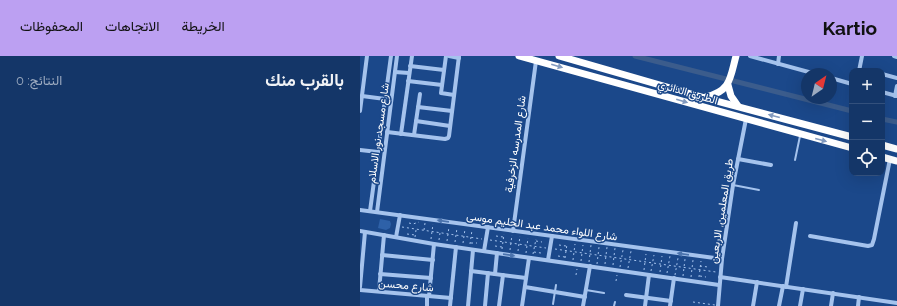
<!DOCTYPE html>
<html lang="ar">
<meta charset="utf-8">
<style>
:root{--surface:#143668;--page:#1d3e6e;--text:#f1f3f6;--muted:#9dabc0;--line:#33507c;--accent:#bca0f2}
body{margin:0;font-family:Raleway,Vazirmatn,sans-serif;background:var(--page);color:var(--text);direction:rtl}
.controls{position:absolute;right:12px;top:12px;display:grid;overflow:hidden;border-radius:8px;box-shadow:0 4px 16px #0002}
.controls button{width:36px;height:36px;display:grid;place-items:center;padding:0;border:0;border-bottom:1px solid var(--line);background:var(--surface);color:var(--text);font:20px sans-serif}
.compass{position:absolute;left:441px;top:12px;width:36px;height:36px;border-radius:50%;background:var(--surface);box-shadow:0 4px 16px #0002;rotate:35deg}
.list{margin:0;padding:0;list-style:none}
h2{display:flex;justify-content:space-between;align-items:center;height:52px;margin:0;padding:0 16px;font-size:17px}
h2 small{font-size:13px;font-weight:400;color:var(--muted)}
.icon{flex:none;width:22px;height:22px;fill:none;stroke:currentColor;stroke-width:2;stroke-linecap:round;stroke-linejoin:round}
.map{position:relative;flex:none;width:537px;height:250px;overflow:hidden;direction:ltr}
header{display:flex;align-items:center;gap:24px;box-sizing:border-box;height:56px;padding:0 20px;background:var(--accent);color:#111}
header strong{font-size:19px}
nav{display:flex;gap:22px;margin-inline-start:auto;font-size:14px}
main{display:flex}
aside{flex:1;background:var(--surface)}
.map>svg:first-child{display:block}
.green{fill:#2e61a8}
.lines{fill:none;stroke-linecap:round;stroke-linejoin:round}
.canal{stroke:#3b5c8c;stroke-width:5}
.path{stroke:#a5c3ed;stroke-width:1;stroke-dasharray:2 3;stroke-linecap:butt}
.lane{stroke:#a5c3ed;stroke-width:2}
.street{stroke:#a5c3ed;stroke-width:4}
.highway{stroke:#fff;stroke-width:7}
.oneway{fill:#829abf}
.oneway2{fill:#4b73ad}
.labels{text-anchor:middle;stroke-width:3;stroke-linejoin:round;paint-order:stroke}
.street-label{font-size:11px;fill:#fff;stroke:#1b488a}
</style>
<header>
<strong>Kartio</strong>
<nav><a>الخريطة</a><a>الاتجاهات</a><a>المحفوظات</a></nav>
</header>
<main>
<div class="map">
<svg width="537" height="250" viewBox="0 0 537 250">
<rect width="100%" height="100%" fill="#1b488a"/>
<polygon class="green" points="20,163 30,165 31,168 30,172 26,174 18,172"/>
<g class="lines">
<g class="canal">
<polyline points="275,0 492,55"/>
<polyline points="522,63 537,66"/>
</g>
<g class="path">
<polyline points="49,167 53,168 59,166"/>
<polyline points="42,171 122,183"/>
<polyline points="64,174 65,167"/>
<polyline points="47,178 55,179"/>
<polyline points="136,180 143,181"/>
<polyline points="55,181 56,174"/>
<polyline points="71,183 73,168"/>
<polyline points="79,184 80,177"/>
<polyline points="130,184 186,192"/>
<polyline points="87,185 89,171"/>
<polyline points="176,185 182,186"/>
<polyline points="95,186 97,172"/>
<polyline points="103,187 105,173"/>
<polyline points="111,187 117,187"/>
<polyline points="110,188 112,174"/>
<polyline points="199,189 206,190"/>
<polyline points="135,190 142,191"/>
<polyline points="142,193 144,178"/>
<polyline points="195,193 356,216"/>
<polyline points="150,194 152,179"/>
<polyline points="158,195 160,180"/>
<polyline points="174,196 181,197"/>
<polyline points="166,197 168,182"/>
<polyline points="173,198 176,183"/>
<polyline points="198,200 205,201"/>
<polyline points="205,202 207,188"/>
<polyline points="213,204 215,188"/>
<polyline points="221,205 223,189"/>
<polyline points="229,206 231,189"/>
<polyline points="237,208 239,191"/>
<polyline points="245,208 247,191"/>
<polyline points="253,209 255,192"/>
<polyline points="340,210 348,211"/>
<polyline points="260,211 263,194"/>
<polyline points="268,212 271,195"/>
<polyline points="284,214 286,198"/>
<polyline points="291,215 294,199"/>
<polyline points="300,216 302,200"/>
<polyline points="307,217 310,200"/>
<polyline points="216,219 217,213"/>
<polyline points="315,219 318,202"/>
<polyline points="323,220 325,203"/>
<polyline points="340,220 346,221"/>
<polyline points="331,221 333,204"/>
<polyline points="339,221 341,205"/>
<polyline points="256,225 257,219"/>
<polyline points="333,246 355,249"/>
</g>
<g class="lane">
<polyline points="435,104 440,80"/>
<polyline points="373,129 399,134"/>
<polyline points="226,234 244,237"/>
<polyline points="193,248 196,229"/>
<polyline points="254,250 255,246"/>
</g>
<g class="street">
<polyline points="86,0 81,37 94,39"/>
<polyline points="89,0 99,2"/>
<polyline points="390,0 456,18"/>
<polyline points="534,0 537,1"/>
<polyline points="418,8 419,0"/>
<polyline points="50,10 84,14"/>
<polyline points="499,15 502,0"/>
<polyline points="35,16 49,17"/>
<polyline points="522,18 537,22"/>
<polyline points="471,22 492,28"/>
<polyline points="48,25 82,29"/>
<polyline points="522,36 537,40"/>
<polyline points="2,40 25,43"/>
<polyline points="535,40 537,30"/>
<polyline points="58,51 92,55"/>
<polyline points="0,55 7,0"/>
<polyline points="56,65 90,70"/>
<polyline points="27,76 85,83 88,82 89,80 99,0"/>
<polyline points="41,78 52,0"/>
<polyline points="54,79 60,38"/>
<polyline points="0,94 18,96"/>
<polyline points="378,103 411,109"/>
<polyline points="0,154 362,203"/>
<polyline points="10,155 31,0"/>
<polyline points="17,156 37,0"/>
<polyline points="0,175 74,188 359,229"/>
<polyline points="153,175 176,5"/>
<polyline points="450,180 508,190 512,189 514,183 530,103"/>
<polyline points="36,181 40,159"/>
<polyline points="124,195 128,171"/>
<polyline points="22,199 73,204"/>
<polyline points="188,204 192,180"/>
<polyline points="111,215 166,222"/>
<polyline points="20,218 71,222"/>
<polyline points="135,218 137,197"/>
<polyline points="360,221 537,247"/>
<polyline points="0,231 5,176"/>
<polyline points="165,231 225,241"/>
<polyline points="426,231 436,167"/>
<polyline points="0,234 91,242"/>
<polyline points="19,235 24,179"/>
<polyline points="266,239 311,245"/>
<polyline points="69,240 74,188"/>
<polyline points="67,250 67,240"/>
<polyline points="90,250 96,191"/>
<polyline points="108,250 113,194"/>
<polyline points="125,250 128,217"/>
<polyline points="139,250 143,219"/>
<polyline points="162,250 169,202"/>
<polyline points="223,250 230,210"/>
<polyline points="285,250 289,219"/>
<polyline points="310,250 314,222"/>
<polyline points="358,250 362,203 373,129 386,63"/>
<polyline points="393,250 397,226"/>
<polyline points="419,250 423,230"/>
<polyline points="440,250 443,233"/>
<polyline points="471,250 473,237"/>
<polyline points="498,250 499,241"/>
</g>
<g class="highway">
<polyline points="159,0 492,92"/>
<polyline points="199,0 345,42 492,81"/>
<polyline points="368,29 371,40 378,50"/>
<path d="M346,41C371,35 370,22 376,0"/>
<polyline points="522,89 537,93"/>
<polyline points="522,101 537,105"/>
</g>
</g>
<defs><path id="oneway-solid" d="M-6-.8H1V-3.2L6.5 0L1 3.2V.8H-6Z"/></defs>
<g class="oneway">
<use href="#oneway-solid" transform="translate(197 10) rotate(16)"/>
<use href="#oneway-solid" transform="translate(322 45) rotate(16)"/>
<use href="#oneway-solid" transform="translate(414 60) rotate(-165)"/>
<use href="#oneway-solid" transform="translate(461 84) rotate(15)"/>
</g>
<g class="oneway2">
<use href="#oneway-solid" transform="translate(83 165) rotate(-172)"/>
<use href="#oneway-solid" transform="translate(323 198) rotate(-172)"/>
<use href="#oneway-solid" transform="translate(149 199) rotate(8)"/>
</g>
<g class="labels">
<g class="street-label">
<text transform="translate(328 36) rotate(16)" y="4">الطريق الدائري</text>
<text transform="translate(18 77) rotate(-82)" y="4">شارع مسجد نور الاسلام</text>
<text transform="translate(155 88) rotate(-82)" y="4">شارع المدرسه الزخرفية</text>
<text transform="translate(361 155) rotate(-81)" y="4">طريق المعلمين, الاربعين</text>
<text transform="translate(182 170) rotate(8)" y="4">شارع اللواء محمد عبد الحليم موسى</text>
<text transform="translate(46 229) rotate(5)" y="4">شارع محسن</text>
</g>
</g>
</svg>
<div class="controls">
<button>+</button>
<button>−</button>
<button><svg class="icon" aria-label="locate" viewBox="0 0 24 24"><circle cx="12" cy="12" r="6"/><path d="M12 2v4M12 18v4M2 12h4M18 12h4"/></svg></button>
</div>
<svg class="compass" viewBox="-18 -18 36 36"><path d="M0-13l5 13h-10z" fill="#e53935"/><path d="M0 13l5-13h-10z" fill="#9dabc0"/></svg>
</div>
<aside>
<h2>بالقرب منك<small>النتائج: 0</small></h2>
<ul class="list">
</ul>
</aside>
</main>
